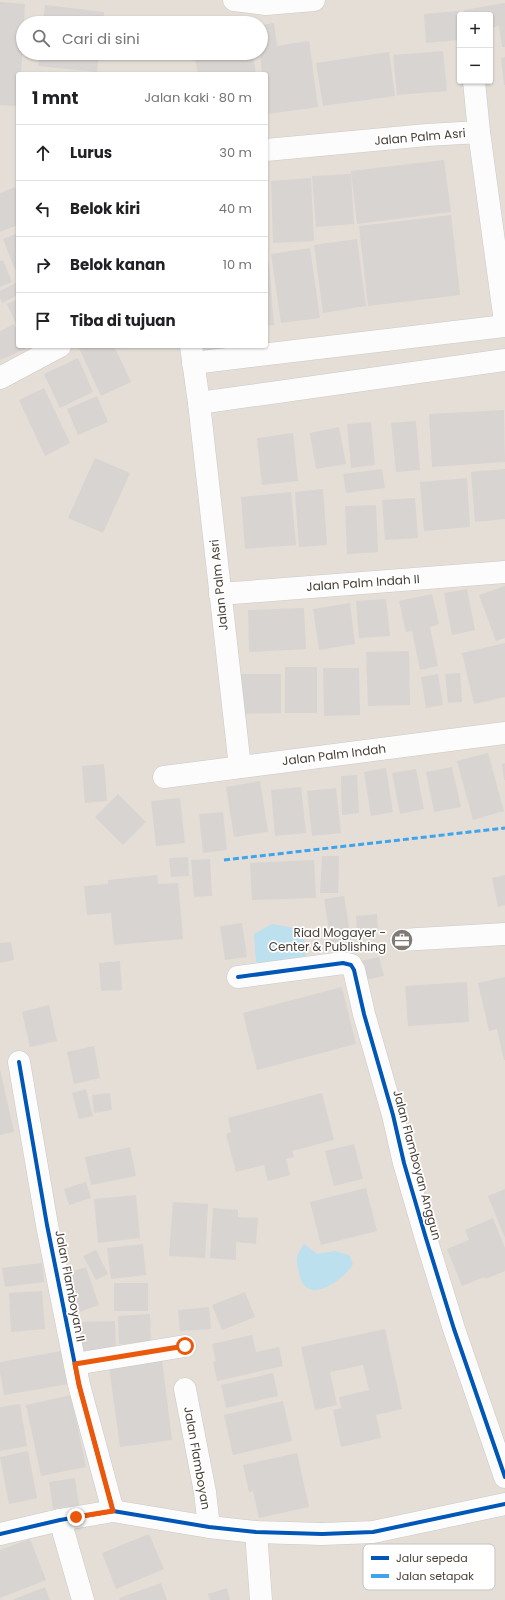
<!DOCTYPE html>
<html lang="id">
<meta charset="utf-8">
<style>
:root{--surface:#fff;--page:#f2f2f2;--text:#202124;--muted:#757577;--line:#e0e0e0}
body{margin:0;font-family:Poppins,sans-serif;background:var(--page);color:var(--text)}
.controls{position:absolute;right:12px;top:12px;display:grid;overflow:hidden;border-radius:4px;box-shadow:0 1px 3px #0004}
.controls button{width:36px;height:36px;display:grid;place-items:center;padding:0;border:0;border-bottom:1px solid var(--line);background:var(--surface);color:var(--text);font:20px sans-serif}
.stop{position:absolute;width:12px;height:12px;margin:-9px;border:3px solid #ea580c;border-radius:50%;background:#fff}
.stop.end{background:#ea580c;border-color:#fff;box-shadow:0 1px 4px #0008}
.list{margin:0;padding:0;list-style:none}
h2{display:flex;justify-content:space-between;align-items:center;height:52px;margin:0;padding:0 16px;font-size:17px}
h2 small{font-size:13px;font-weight:400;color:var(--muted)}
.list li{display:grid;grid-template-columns:26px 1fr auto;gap:12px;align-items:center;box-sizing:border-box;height:56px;padding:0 16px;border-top:1px solid var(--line)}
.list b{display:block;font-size:15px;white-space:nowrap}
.list em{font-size:13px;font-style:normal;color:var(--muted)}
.icon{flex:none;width:22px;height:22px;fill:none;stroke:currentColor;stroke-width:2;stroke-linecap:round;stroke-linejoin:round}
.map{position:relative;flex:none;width:505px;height:1600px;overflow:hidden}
.search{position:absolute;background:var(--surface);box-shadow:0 1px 3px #0004;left:16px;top:16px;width:252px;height:44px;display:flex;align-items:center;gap:10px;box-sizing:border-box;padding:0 14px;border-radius:22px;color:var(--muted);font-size:15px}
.panel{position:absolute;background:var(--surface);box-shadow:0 1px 3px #0004;left:16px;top:72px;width:252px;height:276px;border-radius:4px}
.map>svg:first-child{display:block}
.residential{fill:#e4ded7;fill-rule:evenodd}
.water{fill:#bce0ed}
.building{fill:#d8d4d1}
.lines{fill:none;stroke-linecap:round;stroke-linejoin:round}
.minor-casing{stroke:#ccc9c6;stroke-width:23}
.minor{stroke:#fdfcfc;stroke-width:22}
.quiet{stroke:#3fa4eb;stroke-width:3;stroke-dasharray:6 3;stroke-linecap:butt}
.cycleway-casing{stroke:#fff;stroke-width:6}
.cycleway{stroke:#0057b8;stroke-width:4}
.route{stroke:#ea580c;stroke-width:5}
.labels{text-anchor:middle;stroke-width:3.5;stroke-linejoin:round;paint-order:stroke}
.street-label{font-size:12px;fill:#463e36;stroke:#fff}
.poi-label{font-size:12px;fill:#463e36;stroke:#fff;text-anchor:end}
.key{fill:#fff;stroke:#c8c5c3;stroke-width:1}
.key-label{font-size:11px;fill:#463e36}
</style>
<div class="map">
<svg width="505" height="1600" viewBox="0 0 505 1600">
<rect width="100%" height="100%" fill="#f0edea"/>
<path class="residential" d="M0,0H505V1600H0ZM460,15H490V81H460ZM23,23H261V53H23ZM18,74H266V346H18Z"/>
<g class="water">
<polygon points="272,924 300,929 304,937 306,957 261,965 256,962 254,934"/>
<path d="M304,1244L317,1254L335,1251L349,1255L353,1264C342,1282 304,1308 299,1272C298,1268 296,1261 297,1257C298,1252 302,1248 304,1244Z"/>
</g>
<g class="building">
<polygon points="0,2 25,4 21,74 18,74 18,106 0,105"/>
<polygon points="505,3 505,47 502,47 499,26 490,28 490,15 465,15 464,10"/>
<polygon points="45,5 104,12 103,23 43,23"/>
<polygon points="459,11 460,40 426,43 424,14"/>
<polygon points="274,23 277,46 309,41 318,107 268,114 266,101 266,74 262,74 260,53 261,53 261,25"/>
<polygon points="443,51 447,91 397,95 393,55"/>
<polygon points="389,52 395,96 323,106 316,63"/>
<polygon points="40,53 99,53 97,72 38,66"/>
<polygon points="194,53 252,53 256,74 198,74"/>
<polygon points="505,57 505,85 504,85 501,58"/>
<polygon points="444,160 451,212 357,224 351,171"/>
<polygon points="351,174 354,224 316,227 312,176"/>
<polygon points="311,178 314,241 273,243 271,181"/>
<polygon points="15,187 18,195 18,225 0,232 0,193"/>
<polygon points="451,215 460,295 368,306 359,226"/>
<polygon points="18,233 18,269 15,270 3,239"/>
<polygon points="357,239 366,306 323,313 314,245"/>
<polygon points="310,248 320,318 281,323 271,254"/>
<polygon points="3,260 12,282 0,287 0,261"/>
<polygon points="269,261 274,325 266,326 266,262"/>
<polygon points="18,282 18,295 2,303 0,298 0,291"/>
<polygon points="18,299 18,328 7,304"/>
<polygon points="14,324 18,332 18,346 24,346 25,349 0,360 0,331"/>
<polygon points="78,346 114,346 131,382 101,396"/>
<polygon points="78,358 93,392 60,408 44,374"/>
<polygon points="44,388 70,443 45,456 19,400"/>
<polygon points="97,396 108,422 78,435 67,409"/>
<polygon points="504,410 505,462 432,467 429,414"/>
<polygon points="416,421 420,470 396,472 391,423"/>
<polygon points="371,422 375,465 351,468 347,424"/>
<polygon points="339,427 346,464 316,469 310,433"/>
<polygon points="293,433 298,481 262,485 257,438"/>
<polygon points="95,458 130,473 103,533 68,518"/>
<polygon points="382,469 385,488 346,493 343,474"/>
<polygon points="505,469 505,519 475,522 471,472"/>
<polygon points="467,478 470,527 424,531 420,482"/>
<polygon points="323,489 327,545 299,547 295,492"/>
<polygon points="291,492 296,545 245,549 241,497"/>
<polygon points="415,498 418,538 385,540 382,500"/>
<polygon points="376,505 378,552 347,554 345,506"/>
<polygon points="505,586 505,638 496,641 479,595"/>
<polygon points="467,589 475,630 452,635 444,593"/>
<polygon points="432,594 439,624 430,627 438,666 420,670 412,631 406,632 399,601"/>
<polygon points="386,599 390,636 359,638 356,601"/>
<polygon points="350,603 355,644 319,650 313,609"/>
<polygon points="304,608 306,649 249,652 248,610"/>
<polygon points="505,643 505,697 474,704 462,653"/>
<polygon points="409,651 410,705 368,706 366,652"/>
<rect x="285" y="667" width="32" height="46"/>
<polygon points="323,668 359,668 360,715 324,716"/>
<polygon points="460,673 462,702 448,703 445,674"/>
<polygon points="237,674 281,674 281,713 237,714"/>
<polygon points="438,674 443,705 426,708 421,677"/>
<polygon points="488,753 504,811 473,820 457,761"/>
<polygon points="505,763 505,780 504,780 502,764"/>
<polygon points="104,764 107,801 85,803 82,766"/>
<polygon points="452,767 461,807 434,812 426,772"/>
<polygon points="386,768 393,812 371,816 364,772"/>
<polygon points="416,769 424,809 400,814 392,773"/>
<polygon points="357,775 359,813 342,815 341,776"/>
<polygon points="260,781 268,832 234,837 226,787"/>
<polygon points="301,787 306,833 275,836 271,790"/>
<polygon points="336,788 341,833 312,836 307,791"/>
<polygon points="118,794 146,822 123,845 95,817"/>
<polygon points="180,798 185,843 156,846 151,801"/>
<polygon points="223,812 227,850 203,853 199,814"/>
<polygon points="322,856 339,856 338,893 320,893"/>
<polygon points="188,857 189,876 171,877 169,858"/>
<polygon points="210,859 212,896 194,897 191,860"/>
<polygon points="314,860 316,898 252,900 250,863"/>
<polygon points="157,875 158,884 178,883 183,939 114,945 111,913 87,915 84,886 108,884 108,880"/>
<polygon points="505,875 505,905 498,907 492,878"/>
<polygon points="344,896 352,945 332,948 324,899"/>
<polygon points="377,914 378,932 357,933 356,916"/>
<polygon points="242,923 247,957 225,960 220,926"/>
<polygon points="11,942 14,960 0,963 0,943"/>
<polygon points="379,957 384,976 366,980 361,961"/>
<polygon points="120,961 122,990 101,991 99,963"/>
<polygon points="505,977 505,1060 504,1060 497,1029 489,1031 478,983"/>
<polygon points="467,982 469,1022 408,1026 405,986"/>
<polygon points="342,987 356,1044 257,1070 243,1013"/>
<polygon points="49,1005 57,1041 30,1047 22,1012"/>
<polygon points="94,1046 100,1078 74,1084 67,1052"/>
<polygon points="0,1069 14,1132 0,1135"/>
<polygon points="86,1089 93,1116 79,1119 72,1093"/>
<polygon points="110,1093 112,1110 94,1113 92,1095"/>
<polygon points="322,1093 334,1140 292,1151 294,1157 286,1159 290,1175 268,1181 264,1165 236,1172 226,1134 231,1132 228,1118"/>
<polygon points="354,1144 363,1179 334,1186 325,1151"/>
<polygon points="130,1147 136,1176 91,1185 85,1157"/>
<polygon points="86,1182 91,1198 69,1205 64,1189"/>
<polygon points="366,1188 377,1231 321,1245 310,1202"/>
<polygon points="505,1189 505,1238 488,1196"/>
<polygon points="136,1195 140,1238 98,1243 94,1199"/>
<polygon points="173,1202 208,1204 205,1258 169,1256"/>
<polygon points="213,1208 238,1210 238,1217 258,1218 256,1244 236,1242 236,1260 210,1258"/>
<polygon points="493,1218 505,1248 505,1271 485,1279 484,1277 462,1286 447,1249 469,1240 465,1230"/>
<polygon points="143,1244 146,1275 111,1279 107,1248"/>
<polygon points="96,1250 108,1274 96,1280 83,1256"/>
<polygon points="42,1263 44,1282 5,1287 2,1268"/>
<polygon points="86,1267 99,1305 74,1314 61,1275"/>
<rect x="114" y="1283" width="34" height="28"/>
<polygon points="42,1291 45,1329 11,1332 9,1293"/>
<polygon points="245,1292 255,1317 222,1330 212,1305"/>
<polygon points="209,1307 211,1329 180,1331 178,1310"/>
<polygon points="150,1314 151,1343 119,1344 118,1316"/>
<polygon points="115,1321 116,1350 80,1352 79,1322"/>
<polygon points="385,1329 402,1409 376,1415 381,1438 341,1447 333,1410 341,1408 339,1397 369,1390 363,1365 330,1372 337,1405 315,1410 301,1347"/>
<polygon points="252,1335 256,1352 279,1347 283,1366 217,1381 213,1362 216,1361 212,1344"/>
<polygon points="62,1351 68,1384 4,1395 0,1372 0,1362"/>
<polygon points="162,1360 172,1440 120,1447 109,1367"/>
<polygon points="273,1373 278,1396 226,1408 221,1385"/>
<polygon points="71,1395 86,1467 41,1476 26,1405"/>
<polygon points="283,1401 292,1441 233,1455 224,1415"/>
<polygon points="20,1404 27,1446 0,1451 0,1407"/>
<polygon points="28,1451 37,1498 9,1504 0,1457"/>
<polygon points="297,1453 309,1507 259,1518 253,1491 249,1492 243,1465"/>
<polygon points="75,1478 79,1505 53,1509 49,1482"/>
<polygon points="149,1534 164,1569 116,1589 102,1553"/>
<polygon points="30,1539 46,1580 0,1598 0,1550"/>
<polygon points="161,1583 167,1600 120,1600 119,1598"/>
<polygon points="45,1587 50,1600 12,1600"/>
<polygon points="227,1588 230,1600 210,1600 208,1594"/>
</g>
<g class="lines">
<g class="minor-casing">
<g id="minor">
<polyline points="234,0 266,4 314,0"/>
<polyline points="474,81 479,132"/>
<polyline points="266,150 427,135 479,132 505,322"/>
<polyline points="191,346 199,403 240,767"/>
<polyline points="193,363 505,326"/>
<polyline points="0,378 60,346"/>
<polyline points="199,403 505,360"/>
<polyline points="220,594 505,572"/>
<polyline points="164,777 505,733"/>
<polyline points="401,940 505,934"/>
<polyline points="238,977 343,963 351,965 354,970 364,1014 393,1115 404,1163 425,1235 454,1329 505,1477"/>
<polyline points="19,1062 47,1225 79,1385 113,1511"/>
<polyline points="75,1364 185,1346"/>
<polyline points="185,1389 205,1492 209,1527"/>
<polyline points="60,1520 83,1600"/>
<polyline points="256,1532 261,1600"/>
<polyline points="0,1534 60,1520 113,1511 209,1527 256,1532 322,1534 373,1532 505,1504"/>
</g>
</g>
<use href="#minor" class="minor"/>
<polyline class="quiet" points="224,860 505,828"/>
<g class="cycleway-casing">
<g id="cycleway">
<polyline points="238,977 343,963 351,965 354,970 364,1014 393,1115 404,1163 425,1235 454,1329 505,1477"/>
<polyline points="19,1062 47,1225 79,1385 113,1511"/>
<polyline points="0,1534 60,1520 113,1511 209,1527 256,1532 322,1534 373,1532 505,1504"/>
</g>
</g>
<use href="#cycleway" class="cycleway"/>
</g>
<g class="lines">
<polyline class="route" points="76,1517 113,1511 79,1385 75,1364 185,1346"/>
</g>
<defs>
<g id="office-disc" transform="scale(1.15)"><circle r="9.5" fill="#827b75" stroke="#fff"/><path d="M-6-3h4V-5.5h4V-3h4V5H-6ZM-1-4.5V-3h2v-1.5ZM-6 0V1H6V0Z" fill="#fff"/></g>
</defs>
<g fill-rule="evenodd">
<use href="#office-disc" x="402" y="940"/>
</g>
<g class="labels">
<g class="street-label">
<text transform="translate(420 137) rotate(-5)" y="4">Jalan Palm Asri</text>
<text transform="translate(363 583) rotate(-4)" y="4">Jalan Palm Indah II</text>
<text transform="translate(219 585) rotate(-96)" y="4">Jalan Palm Asri</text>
<text transform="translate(334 755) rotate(-7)" y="4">Jalan Palm Indah</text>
<text transform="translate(417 1165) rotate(75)" y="4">Jalan Flamboyan Anggun</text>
<text transform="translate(70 1286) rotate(79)" y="4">Jalan Flamboyan II</text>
<text transform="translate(197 1458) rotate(80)" y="4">Jalan Flamboyan</text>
</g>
<g class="poi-label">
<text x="386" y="937">Riad Mogayer -<tspan x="386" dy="14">Center &amp; Publishing</tspan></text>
</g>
</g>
<rect x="363" y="1544" width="132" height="46" rx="6" class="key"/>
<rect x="371" y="1556" width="18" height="4" fill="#0057b8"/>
<rect x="371" y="1574" width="18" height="4" fill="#3fa4eb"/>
<g class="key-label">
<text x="396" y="1562">Jalur sepeda</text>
<text x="396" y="1580">Jalan setapak</text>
</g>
</svg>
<div class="controls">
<button>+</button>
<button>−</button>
</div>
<div class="stop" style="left:185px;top:1346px"></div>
<div class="stop end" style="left:76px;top:1517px"></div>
<div class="search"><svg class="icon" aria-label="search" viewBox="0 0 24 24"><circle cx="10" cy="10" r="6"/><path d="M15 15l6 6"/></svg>Cari di sini</div>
<section class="panel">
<h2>1 mnt<small>Jalan kaki · 80 m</small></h2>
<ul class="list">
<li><svg class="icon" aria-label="ahead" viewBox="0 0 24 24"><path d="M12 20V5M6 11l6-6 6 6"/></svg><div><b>Lurus</b></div><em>30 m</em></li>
<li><svg class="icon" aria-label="left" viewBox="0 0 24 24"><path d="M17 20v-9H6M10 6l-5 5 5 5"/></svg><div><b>Belok kiri</b></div><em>40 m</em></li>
<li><svg class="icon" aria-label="right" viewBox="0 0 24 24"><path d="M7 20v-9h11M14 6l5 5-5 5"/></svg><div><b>Belok kanan</b></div><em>10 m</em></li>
<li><svg class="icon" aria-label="arrive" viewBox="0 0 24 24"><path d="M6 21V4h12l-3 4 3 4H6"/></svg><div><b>Tiba di tujuan</b></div></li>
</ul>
</section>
</div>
